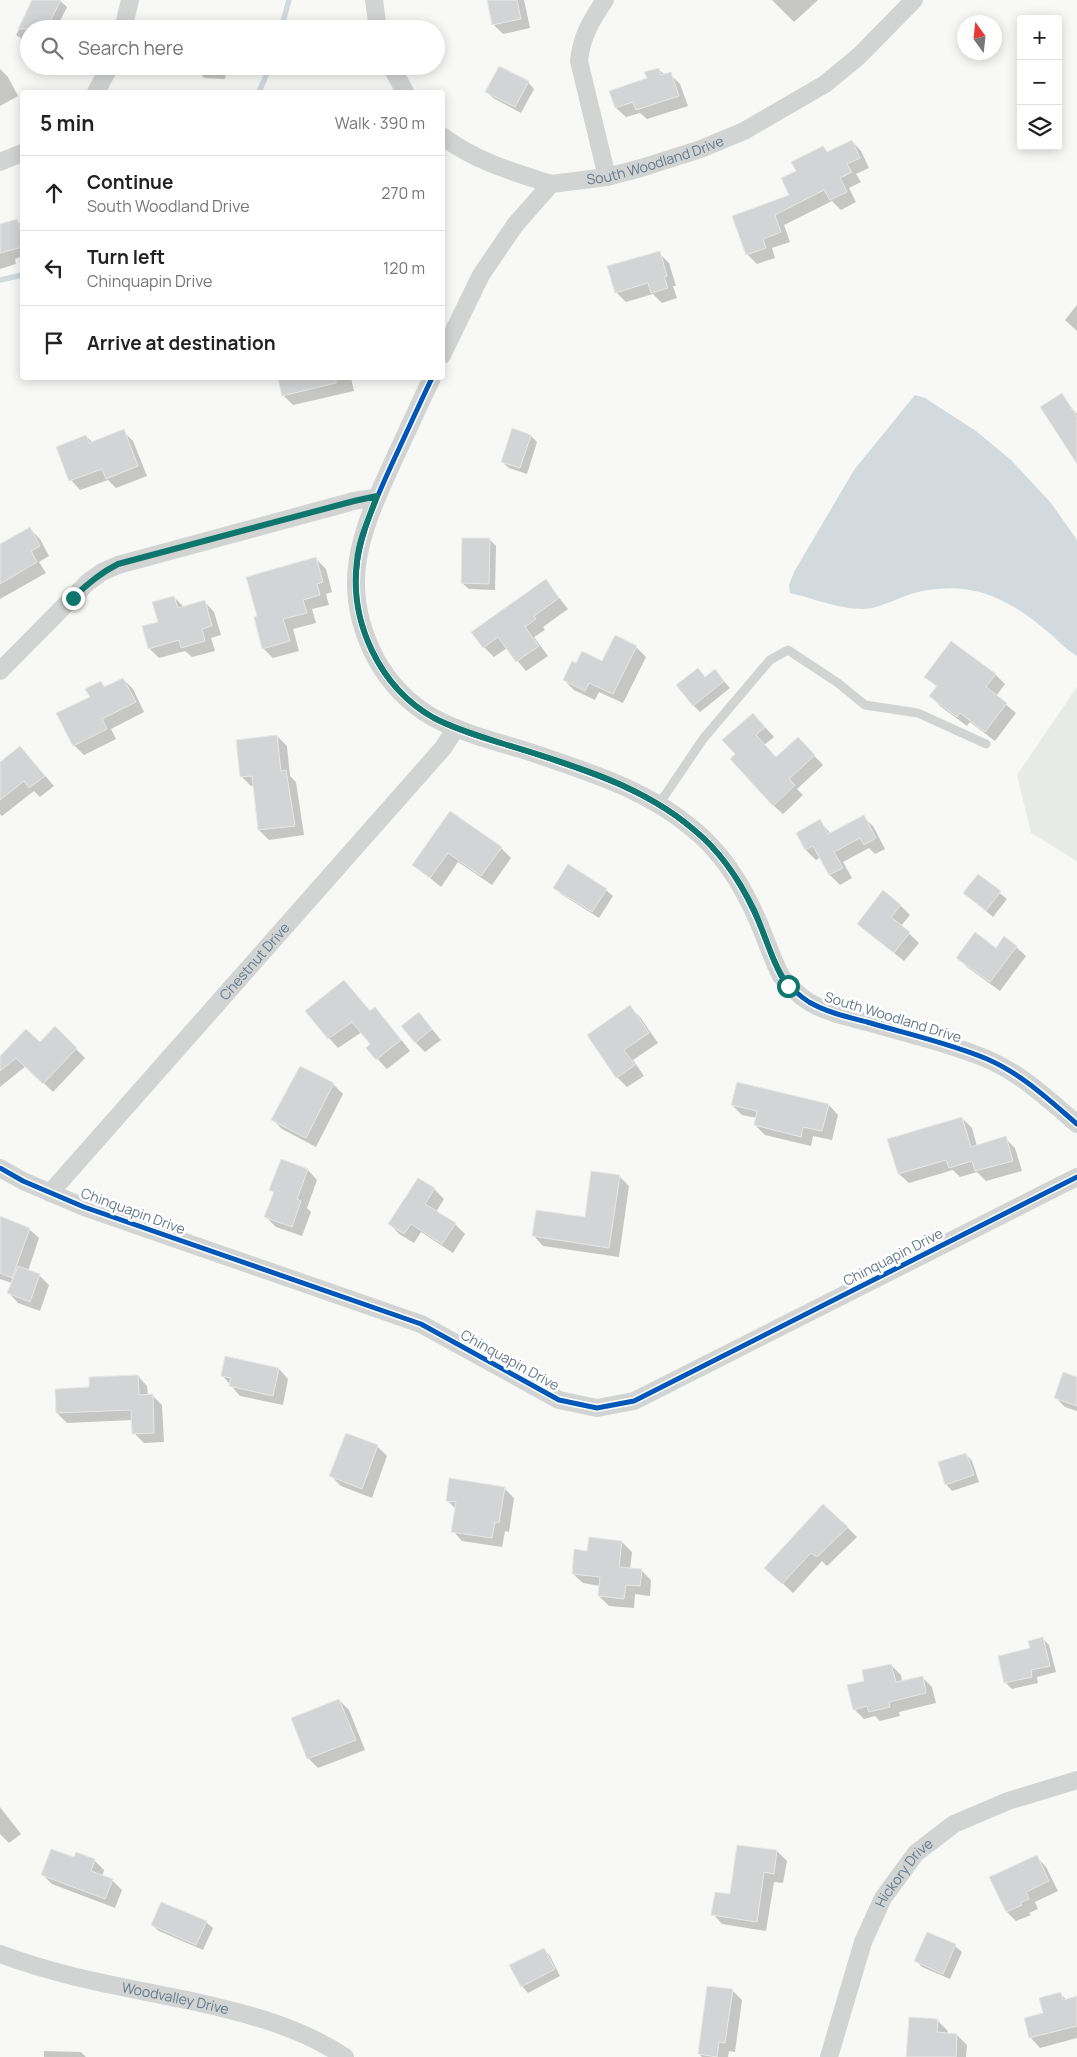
<!DOCTYPE html>
<meta charset="utf-8">
<style>
:root{--surface:#fff;--page:#f6f6f6;--text:#222;--muted:#767676;--line:#e0e0e0}
body{margin:0;font-family:Manrope,sans-serif;background:var(--page);color:var(--text)}
.controls{position:absolute;right:15px;top:15px;display:grid;overflow:hidden;border-radius:5px;box-shadow:0 2px 12px #0003}
.controls button{width:45px;height:45px;display:grid;place-items:center;padding:0;border:0;border-bottom:1px solid var(--line);background:var(--surface);color:var(--text);font:25px sans-serif}
.compass{position:absolute;left:957px;top:15px;width:45px;height:45px;border-radius:50%;background:var(--surface);box-shadow:0 2px 12px #0003;rotate:345deg}
.stop{position:absolute;width:15px;height:15px;margin:-11px;border:4px solid #0f766e;border-radius:50%;background:#fff}
.stop.end{background:#0f766e;border-color:#fff;box-shadow:0 1px 5px #0008}
.list{margin:0;padding:0;list-style:none}
h2{display:flex;justify-content:space-between;align-items:center;height:65px;margin:0;padding:0 20px;font-size:21px}
h2 small{font-size:16px;font-weight:400;color:var(--muted)}
.list li{display:grid;grid-template-columns:32px 1fr auto;gap:15px;align-items:center;box-sizing:border-box;height:75px;padding:0 20px;border-top:1px solid var(--line)}
.list b{display:block;font-size:19px;white-space:nowrap}
.list p{margin:0;font-size:16px;white-space:nowrap;color:var(--muted)}
.list em{font-size:16px;font-style:normal;color:var(--muted)}
.icon{flex:none;width:28px;height:28px;fill:none;stroke:currentColor;stroke-width:2;stroke-linecap:round;stroke-linejoin:round}
.map{position:relative;flex:none;width:1077px;height:2057px;overflow:hidden}
.search{position:absolute;background:var(--surface);box-shadow:0 2px 12px #0003;left:20px;top:20px;width:425px;height:55px;display:flex;align-items:center;gap:12px;box-sizing:border-box;padding:0 18px;border-radius:28px;color:var(--muted);font-size:19px}
.panel{position:absolute;background:var(--surface);box-shadow:0 2px 12px #0003;left:20px;top:90px;width:425px;height:290px;border-radius:5px}
.map>svg:first-child{display:block}
.green{fill:#e8ebe5}
.water{fill:#d2dadd}
.shadow{fill:#0003}
.lines{fill:none;stroke-linecap:round;stroke-linejoin:round}
.stream{stroke:#d2dadd;stroke-width:5.5}
.building{fill:#d3d4d5;stroke:#e8e8e6}
.lane{stroke:#d2d3d3;stroke-width:9}
.street{stroke:#d2d3d3;stroke-width:18}
.cycleway-casing{stroke:#fff;stroke-width:8}
.cycleway{stroke:#0057b8;stroke-width:5}
.route{stroke:#0f766e;stroke-width:6}
.labels{text-anchor:middle;stroke-width:5;stroke-linejoin:round;paint-order:stroke}
.street-label{font-size:14px;fill:#65798a;stroke:#fff}
</style>
<div class="map">
<svg width="1077" height="2057" viewBox="0 0 1077 2057">
<rect width="100%" height="100%" fill="#f8f8f7"/>
<polygon class="green" points="1077,687 1077,861 1031,833 1017,775"/>
<path class="water" d="M915,395L925,398L976,431L1011,460L1051,503L1077,540V656C1065,649 1058,640 1048,632C1028,615 1008,601 983,593C960,586 934,587 911,594C898,598 885,605 872,608C850,613 812,598 790,593L789,585L794,572L854,470Z"/>
<g class="shadow">
<polygon points="34,0 59,0 67,7 56,29 29,29 29,44 16,35"/>
<polygon points="488,0 524,0 530,28 503,34 493,24"/>
<polygon points="772,0 818,0 794,22"/>
<polygon points="198,66 236,66 236,73 226,73 225,79 204,78 198,71"/>
<polygon points="0,69 8,77 18,96 0,106"/>
<polygon points="658,69 665,75 670,74 680,84 688,106 647,119 640,113 626,117 616,108"/>
<polygon points="528,82 534,89 521,113 493,98 486,91"/>
<polygon points="852,141 861,151 869,168 856,174 861,182 849,188 856,202 841,210 832,201 784,225 790,242 772,248 775,258 757,264 747,254 734,217 791,196 798,172 823,147 829,153"/>
<polygon points="17,220 22,226 22,256 15,259 16,264 0,269 0,225"/>
<polygon points="659,253 669,263 676,286 673,286 677,298 662,303 653,294 626,302 616,292"/>
<polygon points="1077,305 1077,331 1065,320"/>
<polygon points="279,378 351,378 354,391 293,405 283,395"/>
<polygon points="1061,395 1077,414 1077,461"/>
<polygon points="123,431 133,441 147,476 116,488 108,480 80,490 71,480 86,436 93,443"/>
<polygon points="531,436 537,442 527,474 509,468 502,462"/>
<polygon points="30,529 40,539 49,556 39,562 46,573 0,599 0,546"/>
<polygon points="490,540 496,546 495,590 469,589 462,583"/>
<polygon points="316,559 326,569 332,592 326,594 329,605 312,609 316,623 293,629 299,651 273,658 263,648"/>
<polygon points="546,581 568,609 543,627 545,630 534,637 548,656 526,671 507,648 494,657 484,647"/>
<polygon points="174,597 184,607 205,602 214,612 221,635 211,638 215,651 192,657 185,651 159,658 149,648 159,623"/>
<polygon points="636,647 646,657 623,703 599,692 595,700 574,690 564,680 576,664 602,663"/>
<polygon points="715,671 730,688 700,712 693,705"/>
<polygon points="995,674 1005,684 996,696 1016,713 995,741 970,722 967,726 940,706 931,696 937,687 926,676"/>
<polygon points="123,679 133,689 144,712 111,729 116,739 84,755 74,745 91,697 101,682 106,688"/>
<polygon points="753,714 774,737 764,745 777,759 807,748 823,765 797,789 803,795 783,814 773,805 737,754"/>
<polygon points="277,736 287,746 290,776 296,782 304,835 269,840 259,830 254,786 251,786 241,776"/>
<polygon points="20,747 54,786 40,797 34,791 2,816 0,814 0,764"/>
<polygon points="451,812 501,848 511,858 492,885 458,862 441,887 414,865"/>
<polygon points="863,817 873,826 885,849 875,854 869,848 843,862 852,878 840,885 830,875 821,857 816,860 806,850 797,833 820,821 831,834"/>
<polygon points="978,875 1007,899 993,917 964,893"/>
<polygon points="555,887 606,890 613,896 599,918 561,894"/>
<polygon points="900,905 910,915 901,926 919,943 904,961 858,924"/>
<polygon points="1016,947 1026,956 1000,991 967,967 958,957"/>
<polygon points="344,982 371,1012 375,1009 385,1019 410,1051 387,1069 367,1048 372,1044 362,1032 338,1048 329,1038"/>
<polygon points="630,1007 640,1017 658,1043 633,1060 644,1076 627,1087 617,1077"/>
<polygon points="419,1013 441,1040 425,1052 416,1043"/>
<polygon points="55,1028 85,1058 53,1092 26,1066 0,1087 0,1055 1,1057 40,1044"/>
<polygon points="333,1084 343,1094 316,1147 282,1129 272,1119"/>
<polygon points="732,1105 829,1105 838,1115 832,1140 813,1136 811,1146 765,1135 755,1125 757,1118 742,1115"/>
<polygon points="962,1118 972,1128 977,1146 1005,1138 1015,1148 1022,1171 986,1181 977,1172 960,1177 953,1170 909,1183 899,1174"/>
<polygon points="281,1161 308,1170 317,1180 307,1208 311,1212 302,1236 276,1227 266,1217 274,1193 271,1190"/>
<polygon points="619,1176 629,1186 619,1257 543,1246 534,1236 586,1219"/>
<polygon points="434,1189 444,1199 436,1212 455,1224 465,1234 453,1253 421,1232 414,1243 399,1234 390,1224"/>
<polygon points="0,1218 29,1229 39,1238 28,1271 39,1275 49,1285 40,1311 18,1303 9,1293 12,1283 0,1279"/>
<polygon points="279,1369 288,1379 283,1405 240,1396 222,1375"/>
<polygon points="138,1376 147,1386 148,1395 152,1395 162,1405 164,1442 144,1443 134,1433 133,1420 67,1423 57,1413 90,1388"/>
<polygon points="1077,1378 1077,1411 1065,1407 1055,1397"/>
<polygon points="346,1435 378,1447 387,1456 372,1498 341,1486 331,1476"/>
<polygon points="966,1454 972,1461 979,1482 952,1491 946,1484"/>
<polygon points="504,1488 514,1498 509,1532 505,1531 502,1547 462,1541 453,1531 456,1509 447,1500"/>
<polygon points="847,1527 857,1537 827,1566 822,1561 793,1593 776,1577"/>
<polygon points="622,1542 632,1552 630,1569 641,1570 651,1580 650,1596 635,1594 634,1608 609,1606 599,1596 600,1586 583,1583 573,1574 588,1552"/>
<polygon points="1043,1639 1049,1645 1056,1672 1037,1677 1038,1683 1012,1689 1006,1683"/>
<polygon points="891,1665 901,1675 902,1682 922,1677 932,1687 936,1703 899,1712 900,1716 880,1721 875,1716 864,1719 854,1709 866,1682"/>
<polygon points="339,1700 349,1710 365,1750 318,1768 308,1758"/>
<polygon points="0,1807 21,1834 9,1843 0,1834"/>
<polygon points="777,1851 787,1861 783,1883 774,1882 766,1931 722,1924 713,1914"/>
<polygon points="1037,1857 1046,1867 1058,1891 1035,1902 1038,1909 1029,1913 1031,1915 1016,1921 1007,1912"/>
<polygon points="75,1859 94,1860 104,1870 102,1877 112,1880 122,1890 115,1908 52,1884 42,1874"/>
<polygon points="206,1922 213,1928 203,1950 159,1931 152,1925"/>
<polygon points="927,1933 955,1946 962,1952 950,1979 922,1967 916,1961"/>
<polygon points="544,1949 550,1956 560,1976 528,1993 522,1986"/>
<polygon points="732,1990 742,2000 735,2052 729,2051 728,2057 702,2057 699,2054"/>
<polygon points="1060,1994 1067,2000 1077,1997 1077,2038 1040,2048 1031,2038 1026,2019 1045,2014"/>
<polygon points="938,2021 948,2031 947,2034 957,2035 967,2045 966,2057 907,2057"/>
<polygon points="44,2051 81,2052 86,2057 44,2057"/>
</g>
<g class="lines">
<g class="stream">
<polyline points="281,29 289,0"/>
<polyline points="259,92 270,66"/>
<polyline points="0,280 22,275"/>
</g>
</g>
<g class="building">
<polygon points="32,0 61,0 46,29 18,29"/>
<polygon points="487,0 517,0 521,19 492,25"/>
<polygon points="499,66 529,81 515,107 485,92"/>
<polygon points="659,68 661,75 671,72 679,96 636,110 633,102 615,108 609,91 647,78 644,72"/>
<polygon points="852,140 860,158 847,164 852,172 840,178 847,192 830,200 824,190 775,215 781,232 763,239 766,248 746,255 732,216 789,195 781,178 796,171 791,162 823,146 827,152"/>
<polygon points="17,219 22,236 22,247 0,253 0,224"/>
<polygon points="660,251 667,276 664,277 668,288 651,293 648,283 615,293 607,266"/>
<polygon points="278,378 336,378 336,383 282,396"/>
<polygon points="1062,393 1077,417 1077,464 1040,407"/>
<polygon points="512,428 531,435 520,468 501,462"/>
<polygon points="124,429 138,466 106,479 102,469 69,481 56,447 86,435 89,443"/>
<polygon points="30,527 40,546 31,551 37,562 0,584 0,544"/>
<polygon points="462,538 490,538 489,584 461,583"/>
<polygon points="316,557 323,582 317,584 320,595 303,600 307,613 283,619 290,641 262,649 254,617 257,616 246,577"/>
<polygon points="546,579 559,598 534,616 536,619 525,627 539,646 516,662 498,637 483,648 471,632"/>
<polygon points="174,596 178,608 205,600 212,626 202,629 205,641 181,648 179,640 148,649 142,626 158,622 152,602"/>
<polygon points="615,635 637,646 613,694 589,683 585,691 563,680 572,661 576,663 582,651 602,661"/>
<polygon points="951,641 996,674 986,687 1007,703 985,732 960,713 957,717 929,696 937,686 924,677"/>
<polygon points="698,668 705,677 715,669 724,681 693,706 676,685"/>
<polygon points="123,678 136,702 102,719 107,729 73,746 56,713 90,697 85,689 101,681 104,687"/>
<polygon points="753,713 765,727 756,735 776,757 798,737 815,755 789,779 795,785 773,806 730,759 735,754 722,740"/>
<polygon points="277,735 281,771 286,770 295,826 258,830 252,776 240,777 236,740"/>
<polygon points="20,746 45,776 29,788 24,781 0,800 0,762"/>
<polygon points="450,811 502,847 481,876 448,853 430,878 412,865"/>
<polygon points="864,815 876,838 864,845 860,838 834,852 843,868 829,875 813,846 805,850 796,833 820,819 828,834"/>
<polygon points="568,864 607,889 592,912 553,888"/>
<polygon points="978,874 1001,891 986,911 963,893"/>
<polygon points="883,890 901,905 891,917 910,932 894,953 857,924"/>
<polygon points="975,932 996,948 1004,936 1017,946 990,982 956,958"/>
<polygon points="344,980 370,1011 375,1007 401,1040 376,1060 366,1048 370,1044 352,1022 328,1039 305,1011"/>
<polygon points="630,1005 649,1033 624,1050 635,1065 616,1078 587,1035"/>
<polygon points="419,1012 432,1029 415,1043 401,1026"/>
<polygon points="55,1026 77,1048 43,1084 16,1058 0,1071 0,1056 26,1029 40,1042"/>
<polygon points="300,1066 334,1083 306,1138 271,1120"/>
<polygon points="737,1082 829,1104 822,1131 803,1127 801,1137 754,1125 757,1111 731,1105"/>
<polygon points="962,1117 971,1147 1006,1136 1013,1161 975,1171 972,1161 949,1168 946,1160 898,1174 887,1139"/>
<polygon points="281,1159 308,1169 297,1199 301,1201 292,1227 264,1217 274,1192 269,1190"/>
<polygon points="591,1171 620,1175 609,1248 532,1236 536,1210 585,1217"/>
<polygon points="418,1178 435,1188 425,1204 456,1223 442,1244 411,1224 404,1234 388,1224"/>
<polygon points="0,1216 30,1228 12,1278 0,1273"/>
<polygon points="18,1266 40,1274 30,1302 7,1293"/>
<polygon points="225,1356 279,1368 273,1396 229,1386 231,1378 221,1376"/>
<polygon points="1063,1372 1077,1377 1077,1406 1054,1398"/>
<polygon points="138,1375 139,1395 153,1394 154,1433 132,1434 131,1410 56,1413 55,1389 89,1387 89,1377"/>
<polygon points="346,1433 378,1445 362,1489 329,1476"/>
<polygon points="966,1453 974,1475 945,1485 938,1462"/>
<polygon points="449,1478 505,1487 499,1523 495,1522 492,1538 451,1532 456,1502 446,1501"/>
<polygon points="823,1504 848,1527 817,1557 811,1553 782,1584 764,1568"/>
<polygon points="589,1537 622,1541 619,1567 642,1569 640,1586 626,1585 624,1599 598,1596 600,1577 572,1574 574,1549 587,1551"/>
<polygon points="1043,1637 1050,1666 1031,1670 1032,1677 1004,1683 998,1656 1030,1648 1028,1641"/>
<polygon points="891,1664 896,1682 923,1676 926,1693 889,1702 890,1707 869,1712 867,1706 853,1710 847,1685 864,1681 862,1670"/>
<polygon points="339,1699 356,1740 307,1759 291,1718"/>
<polygon points="737,1845 777,1850 774,1874 764,1872 757,1922 711,1915 715,1892 730,1894"/>
<polygon points="51,1849 74,1857 76,1852 95,1859 91,1871 113,1879 105,1899 41,1875"/>
<polygon points="1037,1855 1049,1881 1026,1892 1029,1899 1020,1903 1022,1905 1006,1912 989,1877"/>
<polygon points="161,1902 207,1921 196,1945 151,1925"/>
<polygon points="927,1932 956,1944 943,1974 914,1961"/>
<polygon points="544,1948 555,1969 521,1987 509,1965"/>
<polygon points="707,1986 733,1989 725,2043 719,2042 717,2057 698,2054"/>
<polygon points="1061,1992 1063,2000 1077,1996 1077,2026 1029,2038 1024,2018 1043,2013 1039,1998"/>
<polygon points="909,2017 938,2019 937,2032 957,2034 956,2057 906,2057"/>
</g>
<g class="lines">
<polyline class="lane" points="659,804 703,739 770,660 788,650 838,683 865,705 918,713 986,744"/>
<g class="street">
<polyline points="374,0 378,29"/>
<path d="M605,0C592,19 581,37 579,61L607,177"/>
<polyline points="123,29 130,0"/>
<polyline points="391,66 405,92"/>
<polyline points="96,92 110,66"/>
<path d="M442,136C475,161 513,172 551,184"/>
<polyline points="0,162 22,153"/>
<path id="s1" d="M442,355L481,275L515,225L551,184L607,177L641,168L701,149L744,131L825,84L859,56L914,0"/>
<path d="M432,378C418,407 405,436 391,466C360,534 338,587 376,659C389,683 410,705 434,718C464,734 498,742 530,752C588,772 646,789 693,829C719,850 739,880 753,910C764,932 770,955 781,976C789,986 798,995 809,1002C826,1012 847,1017 867,1022C907,1034 949,1043 987,1059C1022,1074 1049,1100 1077,1124"/>
<polyline points="0,671 87,583 102,572 118,565 354,501 377,497"/>
<polyline points="0,1168 23,1181 84,1207 421,1324 559,1400 597,1408 634,1401 1077,1177"/>
<path id="s2" d="M50,1193L443,748L456,728"/>
<path id="s3" d="M0,1954C63,1978 131,1988 196,2002C249,2014 300,2027 345,2057"/>
<path id="s4" d="M829,2057L863,1942L883,1898L916,1853L954,1824L1008,1801L1077,1780"/>
</g>
<g class="cycleway-casing">
<g id="cycleway">
<path d="M432,378C418,407 405,436 391,466C360,534 338,587 376,659C389,683 410,705 434,718C464,734 498,742 530,752C588,772 646,789 693,829C719,850 739,880 753,910C764,932 770,955 781,976C789,986 798,995 809,1002C826,1012 847,1017 867,1022C907,1034 949,1043 987,1059C1022,1074 1049,1100 1077,1124"/>
<polyline points="0,1168 23,1181 84,1207 421,1324 559,1400 597,1408 634,1401 1077,1177"/>
</g>
</g>
<use href="#cycleway" class="cycleway"/>
</g>
<g class="lines">
<path class="route" d="M73,598C87,584 100,573 118,564L354,501L377,496C369,518 359,539 357,561C349,622 380,688 434,718C455,729 479,736 501,743C568,764 639,783 693,829C719,850 740,881 754,910C766,936 772,963 788,986"/>
</g>
<g class="labels">
<g class="street-label">
<text dy="5" stroke="none"><textPath href="#s1" startOffset="311">South Woodland Drive</textPath></text>
<text dy="5" stroke="none"><textPath href="#s2" startOffset="309">Chestnut Drive</textPath></text>
<text transform="translate(893 1017) rotate(17)" y="5">South Woodland Drive</text>
<text transform="translate(133 1211) rotate(20)" y="5">Chinquapin Drive</text>
<text transform="translate(893 1257) rotate(-27)" y="5">Chinquapin Drive</text>
<text transform="translate(510 1360) rotate(29)" y="5">Chinquapin Drive</text>
<text dy="5" stroke="none"><textPath href="#s4" startOffset="201">Hickory Drive</textPath></text>
<text dy="5" stroke="none"><textPath href="#s3" startOffset="181">Woodvalley Drive</textPath></text>
</g>
</g>
</svg>
<div class="controls">
<button>+</button>
<button>−</button>
<button><svg class="icon" aria-label="layers" viewBox="0 0 24 24"><path d="M12 4l9 5-9 5-9-5zM3 14l9 5 9-5"/></svg></button>
</div>
<svg class="compass" viewBox="-18 -18 36 36"><path d="M0-13l5 13h-10z" fill="#e53935"/><path d="M0 13l5-13h-10z" fill="#767676"/></svg>
<div class="stop" style="left:788px;top:986px"></div>
<div class="stop end" style="left:73px;top:598px"></div>
<div class="search"><svg class="icon" aria-label="search" viewBox="0 0 24 24"><circle cx="10" cy="10" r="6"/><path d="M15 15l6 6"/></svg>Search here</div>
<section class="panel">
<h2>5 min<small>Walk · 390 m</small></h2>
<ul class="list">
<li><svg class="icon" aria-label="ahead" viewBox="0 0 24 24"><path d="M12 20V5M6 11l6-6 6 6"/></svg><div><b>Continue</b><p>South Woodland Drive</p></div><em>270 m</em></li>
<li><svg class="icon" aria-label="left" viewBox="0 0 24 24"><path d="M17 20v-9H6M10 6l-5 5 5 5"/></svg><div><b>Turn left</b><p>Chinquapin Drive</p></div><em>120 m</em></li>
<li><svg class="icon" aria-label="arrive" viewBox="0 0 24 24"><path d="M6 21V4h12l-3 4 3 4H6"/></svg><div><b>Arrive at destination</b></div></li>
</ul>
</section>
</div>
